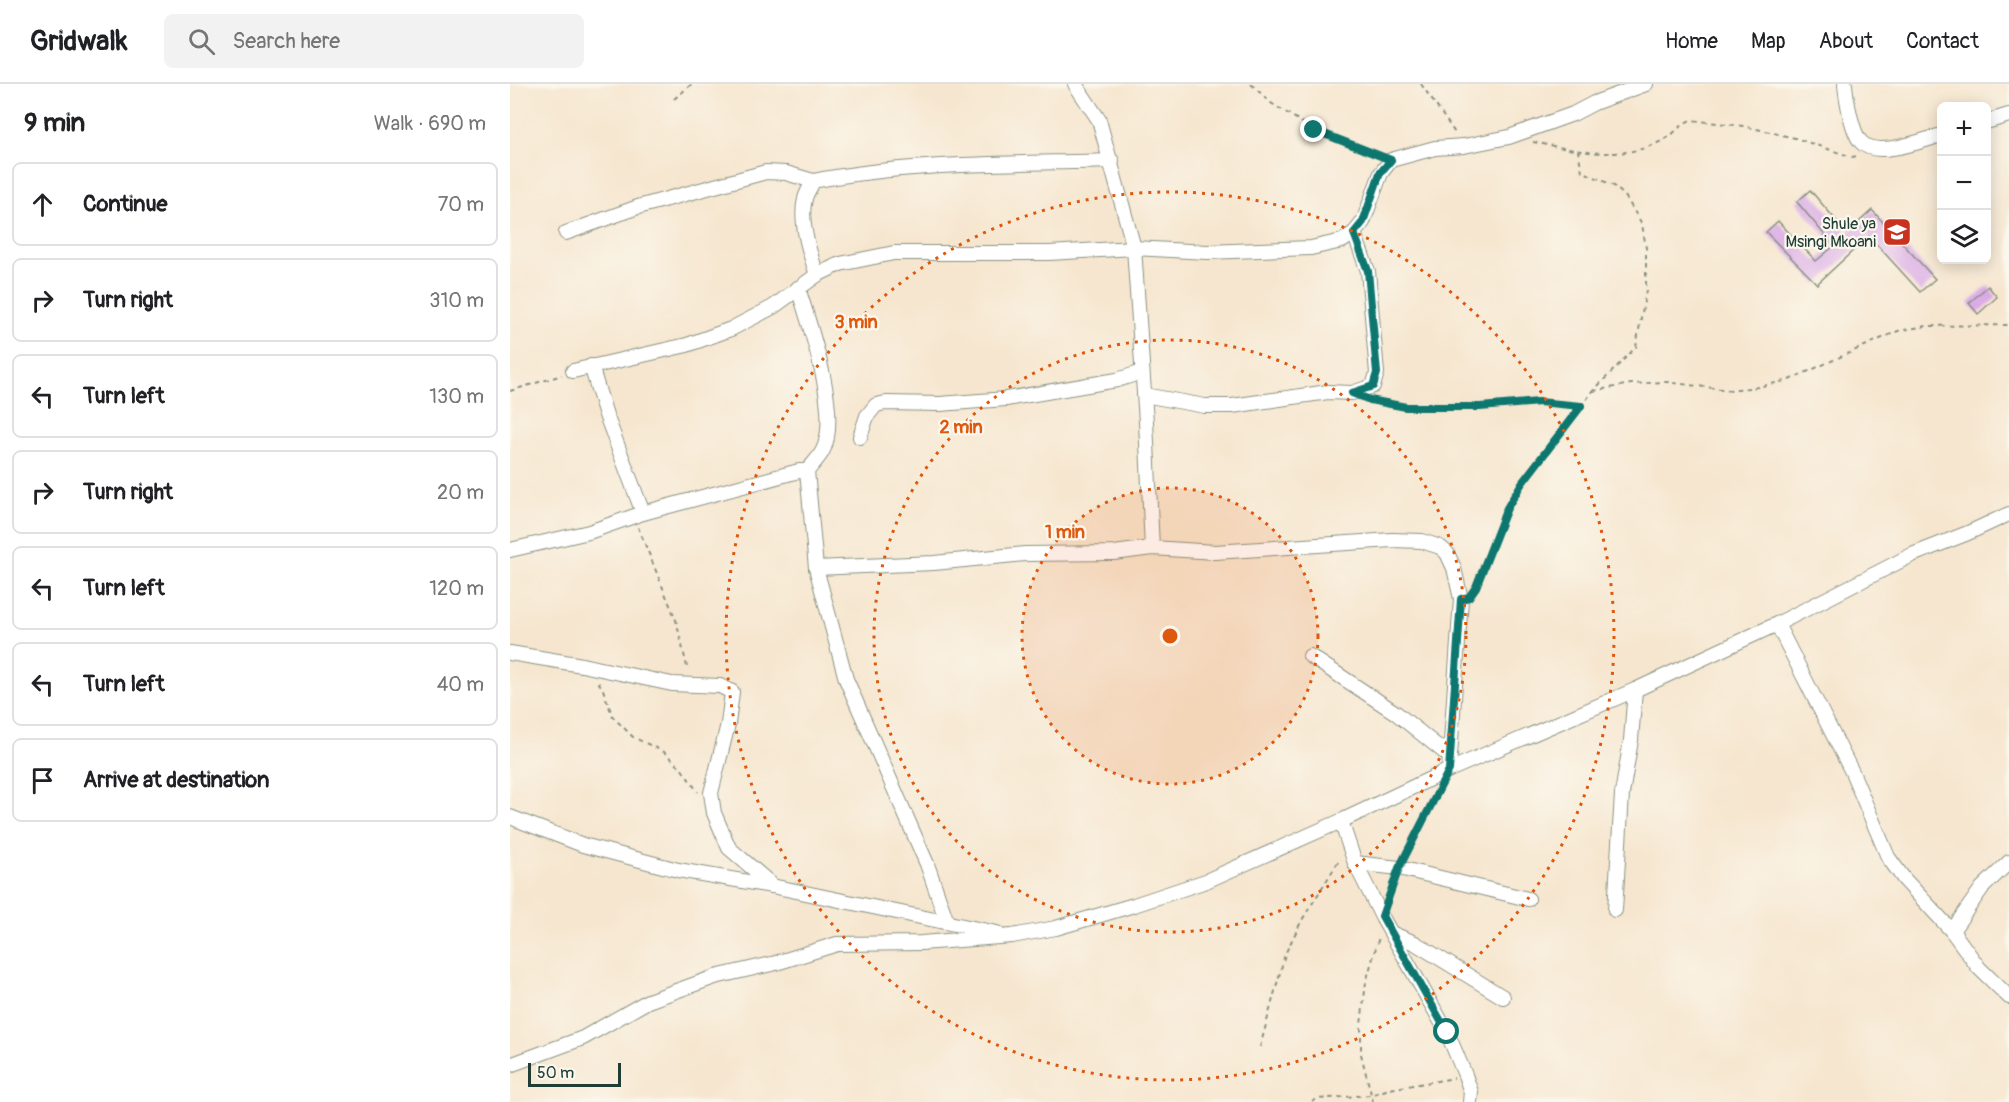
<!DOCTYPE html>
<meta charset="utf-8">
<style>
:root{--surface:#fff;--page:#f2f2f2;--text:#202124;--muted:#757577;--line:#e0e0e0}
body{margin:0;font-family:Pangolin,sans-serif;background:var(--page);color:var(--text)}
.controls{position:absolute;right:18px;top:18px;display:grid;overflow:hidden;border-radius:9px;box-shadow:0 3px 15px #0003}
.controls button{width:54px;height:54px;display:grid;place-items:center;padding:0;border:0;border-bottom:2px solid var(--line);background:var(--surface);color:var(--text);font:30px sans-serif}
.scale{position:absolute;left:18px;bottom:15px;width:93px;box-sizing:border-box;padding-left:6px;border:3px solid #1f3d34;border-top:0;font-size:16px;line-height:21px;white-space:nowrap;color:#1f3d34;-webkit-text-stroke:4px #fbf7ec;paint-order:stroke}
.stop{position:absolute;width:18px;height:18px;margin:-14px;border:4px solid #0f766e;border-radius:50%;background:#fff}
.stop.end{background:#0f766e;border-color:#fff;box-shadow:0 2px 6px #0008}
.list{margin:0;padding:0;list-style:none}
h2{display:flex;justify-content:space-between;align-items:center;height:78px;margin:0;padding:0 24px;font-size:26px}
h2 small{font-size:20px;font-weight:400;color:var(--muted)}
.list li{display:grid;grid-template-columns:39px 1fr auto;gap:18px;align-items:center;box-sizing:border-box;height:84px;margin:0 12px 12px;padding:0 12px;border:2px solid var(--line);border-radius:9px}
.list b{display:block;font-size:22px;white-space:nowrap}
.list em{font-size:20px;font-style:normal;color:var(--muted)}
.icon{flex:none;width:33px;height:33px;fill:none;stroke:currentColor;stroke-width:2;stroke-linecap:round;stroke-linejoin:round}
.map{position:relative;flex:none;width:1499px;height:1018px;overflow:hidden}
header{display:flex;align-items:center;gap:36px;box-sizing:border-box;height:84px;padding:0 30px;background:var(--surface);border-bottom:2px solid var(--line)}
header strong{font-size:28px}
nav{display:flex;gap:33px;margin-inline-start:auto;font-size:21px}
.search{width:420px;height:54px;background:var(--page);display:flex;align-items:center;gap:15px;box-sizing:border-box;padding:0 21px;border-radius:9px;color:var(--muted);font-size:22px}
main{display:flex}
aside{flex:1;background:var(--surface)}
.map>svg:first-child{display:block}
.building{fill:#d9a8e6}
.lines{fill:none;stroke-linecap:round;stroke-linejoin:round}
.minor-casing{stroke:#8a9282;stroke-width:16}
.path{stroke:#8a9282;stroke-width:2;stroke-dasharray:4.5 4.5;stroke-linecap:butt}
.minor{stroke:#fff;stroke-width:14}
.route{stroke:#0f766e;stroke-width:8}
.ring{fill:none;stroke:#de580e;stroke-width:3;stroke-dasharray:3 6}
.labels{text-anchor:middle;stroke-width:4.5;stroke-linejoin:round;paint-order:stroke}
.poi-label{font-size:16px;fill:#1f3d34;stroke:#fbf7ec;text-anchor:end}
.centre{fill:#de580e;stroke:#fbf7ec;stroke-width:3}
.ring-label{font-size:18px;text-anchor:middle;font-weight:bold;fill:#de580e;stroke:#fbf7ec;stroke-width:4.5;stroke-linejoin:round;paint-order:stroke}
</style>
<header>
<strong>Gridwalk</strong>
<div class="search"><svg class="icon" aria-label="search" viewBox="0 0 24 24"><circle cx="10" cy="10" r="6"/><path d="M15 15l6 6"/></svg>Search here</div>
<nav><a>Home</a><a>Map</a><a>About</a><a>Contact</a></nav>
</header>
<main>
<aside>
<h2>9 min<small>Walk · 690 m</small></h2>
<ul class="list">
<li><svg class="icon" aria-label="ahead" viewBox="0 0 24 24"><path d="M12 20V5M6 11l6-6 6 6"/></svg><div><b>Continue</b></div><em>70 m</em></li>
<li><svg class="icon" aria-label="right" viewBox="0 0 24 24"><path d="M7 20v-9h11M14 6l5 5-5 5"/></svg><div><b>Turn right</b></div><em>310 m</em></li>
<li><svg class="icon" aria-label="left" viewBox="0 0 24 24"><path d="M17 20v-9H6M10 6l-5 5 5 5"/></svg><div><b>Turn left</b></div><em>130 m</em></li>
<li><svg class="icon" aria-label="right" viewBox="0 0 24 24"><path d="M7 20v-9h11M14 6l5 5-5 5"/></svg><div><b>Turn right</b></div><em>20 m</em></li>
<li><svg class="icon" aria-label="left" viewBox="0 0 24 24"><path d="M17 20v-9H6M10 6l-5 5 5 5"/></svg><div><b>Turn left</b></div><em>120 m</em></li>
<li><svg class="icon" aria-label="left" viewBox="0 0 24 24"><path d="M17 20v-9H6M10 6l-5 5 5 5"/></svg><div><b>Turn left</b></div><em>40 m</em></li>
<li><svg class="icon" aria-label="arrive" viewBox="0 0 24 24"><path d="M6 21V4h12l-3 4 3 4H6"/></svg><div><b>Arrive at destination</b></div></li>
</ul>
</aside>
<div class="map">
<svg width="1499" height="1018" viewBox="0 0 1499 1018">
<rect width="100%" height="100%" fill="#fbf7ec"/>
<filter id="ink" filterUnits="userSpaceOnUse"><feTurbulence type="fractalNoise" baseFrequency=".0167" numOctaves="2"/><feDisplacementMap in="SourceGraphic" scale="12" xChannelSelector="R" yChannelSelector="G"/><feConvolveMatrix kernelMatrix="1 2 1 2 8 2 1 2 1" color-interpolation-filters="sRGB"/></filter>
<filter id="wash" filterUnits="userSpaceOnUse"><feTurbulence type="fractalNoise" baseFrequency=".008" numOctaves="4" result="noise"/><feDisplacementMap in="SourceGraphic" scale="24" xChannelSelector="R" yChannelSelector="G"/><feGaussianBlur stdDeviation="1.35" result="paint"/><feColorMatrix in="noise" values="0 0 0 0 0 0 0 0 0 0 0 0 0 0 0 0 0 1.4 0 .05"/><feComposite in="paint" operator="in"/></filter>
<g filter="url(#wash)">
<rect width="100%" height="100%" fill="#f6e6cf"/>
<g id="blocks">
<g class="building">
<polygon points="1300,106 1337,149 1362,126 1425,195 1410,208 1359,152 1307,200 1256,148 1268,137 1306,177 1324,162 1287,118"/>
<polygon points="1478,202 1487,213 1468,230 1459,219"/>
</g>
</g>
</g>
<g filter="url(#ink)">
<use href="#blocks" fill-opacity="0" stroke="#8a9282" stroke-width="1.5"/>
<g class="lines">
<g class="minor-casing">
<g id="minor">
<polyline points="565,0 589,36 624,164 636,338 642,464"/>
<path d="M1335,0C1336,13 1342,49 1351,58C1366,75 1413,56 1432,51"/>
<polyline points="1476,38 1499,31"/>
<polyline points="56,149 128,123 256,88 276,89 303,97"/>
<path d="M307,191C300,170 289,137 295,115C296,109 301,103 303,97C401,78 502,80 602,77"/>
<polyline points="81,282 96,331 133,429"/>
<polyline points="63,287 177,261 221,245 263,223 307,191 330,180 384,169 539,169 624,164 697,168 801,164 832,157 844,149 853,138 871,89 881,76 925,64 954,62 999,53 1063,30 1084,19 1136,0"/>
<polyline points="634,311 695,322 722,322 818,308 842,309 863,302 867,289 858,187 844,149"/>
<polyline points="350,353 357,332 366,321 376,319 430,320 496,315 607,296 632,288"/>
<polyline points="297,387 306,484 336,595 417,780 437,838"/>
<path d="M0,466L79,448L133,429L289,387H297C302,381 308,375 312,368C332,333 300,242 288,204"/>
<polyline points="306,484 424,479 515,470 604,469 642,464 705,468 882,456 912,457 930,463 937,469 944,484 951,515 939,686"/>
<polyline points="1267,540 1342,688 1378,773 1394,795 1442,847 1469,884 1499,913"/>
<polyline points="0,569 72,581 162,600 210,602 222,608 218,640 201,709 204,729 219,764 262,801"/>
<polyline points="800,572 886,629 938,671"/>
<polyline points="0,733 73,761 168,786 262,802 487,849"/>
<polyline points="831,737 845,779 872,833 937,948 955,991 961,1008 960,1018"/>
<polyline points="845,779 889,784 1018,815"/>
<polyline points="1105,826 1112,710 1121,656 1125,606"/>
<polyline points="1442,847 1472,804 1499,778"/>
<polyline points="883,850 905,859 993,913"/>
<polyline points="0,981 73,954 138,917 205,893 266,879 327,860 411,859 502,852 546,844 624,821 696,797 831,737 939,686 1125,606 1267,540 1402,471 1458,449 1499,430"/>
</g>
</g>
<g class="path">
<polyline points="741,0 761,19 804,46 868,71"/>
<polyline points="911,0 945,49"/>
<polyline points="164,15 182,0"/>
<path d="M1023,58C1068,67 1113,79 1155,55C1165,50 1170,40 1181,36L1234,42L1285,54L1342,73L1347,72"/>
<polyline points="0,307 52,291"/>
<polyline points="1083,307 1121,300 1156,298 1219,306 1248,303 1279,296 1388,247 1416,242 1499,241"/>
<polyline points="861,316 896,323 970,323 1029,318 1071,322"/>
<polyline points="128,443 166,536 178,587"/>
<polyline points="963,508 966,503 997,424 1012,399 1083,307 1126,263 1136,206 1136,164 1132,140 1115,112 1104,102 1072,87 1068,67"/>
<polyline points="88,598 92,603 103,633 123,653 154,668 171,684 188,708"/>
<polyline points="895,771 928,707"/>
<polyline points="877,816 884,796"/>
<polyline points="750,963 775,870 792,836 830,775"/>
<polyline points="802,1018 807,1015 861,1011 879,1005 944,994"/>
<polyline points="863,1018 851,970 851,941 856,898 869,853"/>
</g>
<use href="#minor" class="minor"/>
</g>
</g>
<g class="lines" filter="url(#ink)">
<polyline class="route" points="804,46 881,76 870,89 853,138 844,149 858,187 867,289 863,302 842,309 860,316 896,323 970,323 1029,318 1071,322 1012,399 997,424 966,503 959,513 951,515 939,686 889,784 872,832 937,948"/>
</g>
<circle cx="660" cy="552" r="148" fill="#de580e" fill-opacity=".12"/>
<g class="ring">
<circle cx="660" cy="552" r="148"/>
<circle cx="660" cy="552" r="296"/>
<circle cx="660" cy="552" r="444"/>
</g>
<defs>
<g id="school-square" transform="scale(1.5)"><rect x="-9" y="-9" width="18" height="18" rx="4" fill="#c8321e" stroke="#fbf7ec"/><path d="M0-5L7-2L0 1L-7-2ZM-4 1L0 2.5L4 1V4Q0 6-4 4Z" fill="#fff"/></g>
</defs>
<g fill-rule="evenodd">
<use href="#school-square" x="1387" y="148"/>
</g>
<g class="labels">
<g class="poi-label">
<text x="1366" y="145">Shule ya<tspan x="1366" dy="18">Msingi Mkoani</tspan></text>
</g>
</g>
<circle cx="660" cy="552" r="9" class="centre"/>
<g class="ring-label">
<text x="346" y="244">3 min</text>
<text x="451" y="349">2 min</text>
<text x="555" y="454">1 min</text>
</g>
</svg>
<div class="controls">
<button>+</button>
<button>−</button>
<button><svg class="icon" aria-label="layers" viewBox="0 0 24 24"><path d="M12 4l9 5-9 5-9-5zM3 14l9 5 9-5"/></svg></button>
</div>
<div class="scale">50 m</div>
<div class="stop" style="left:937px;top:948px"></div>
<div class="stop end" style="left:804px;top:46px"></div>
</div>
</main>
